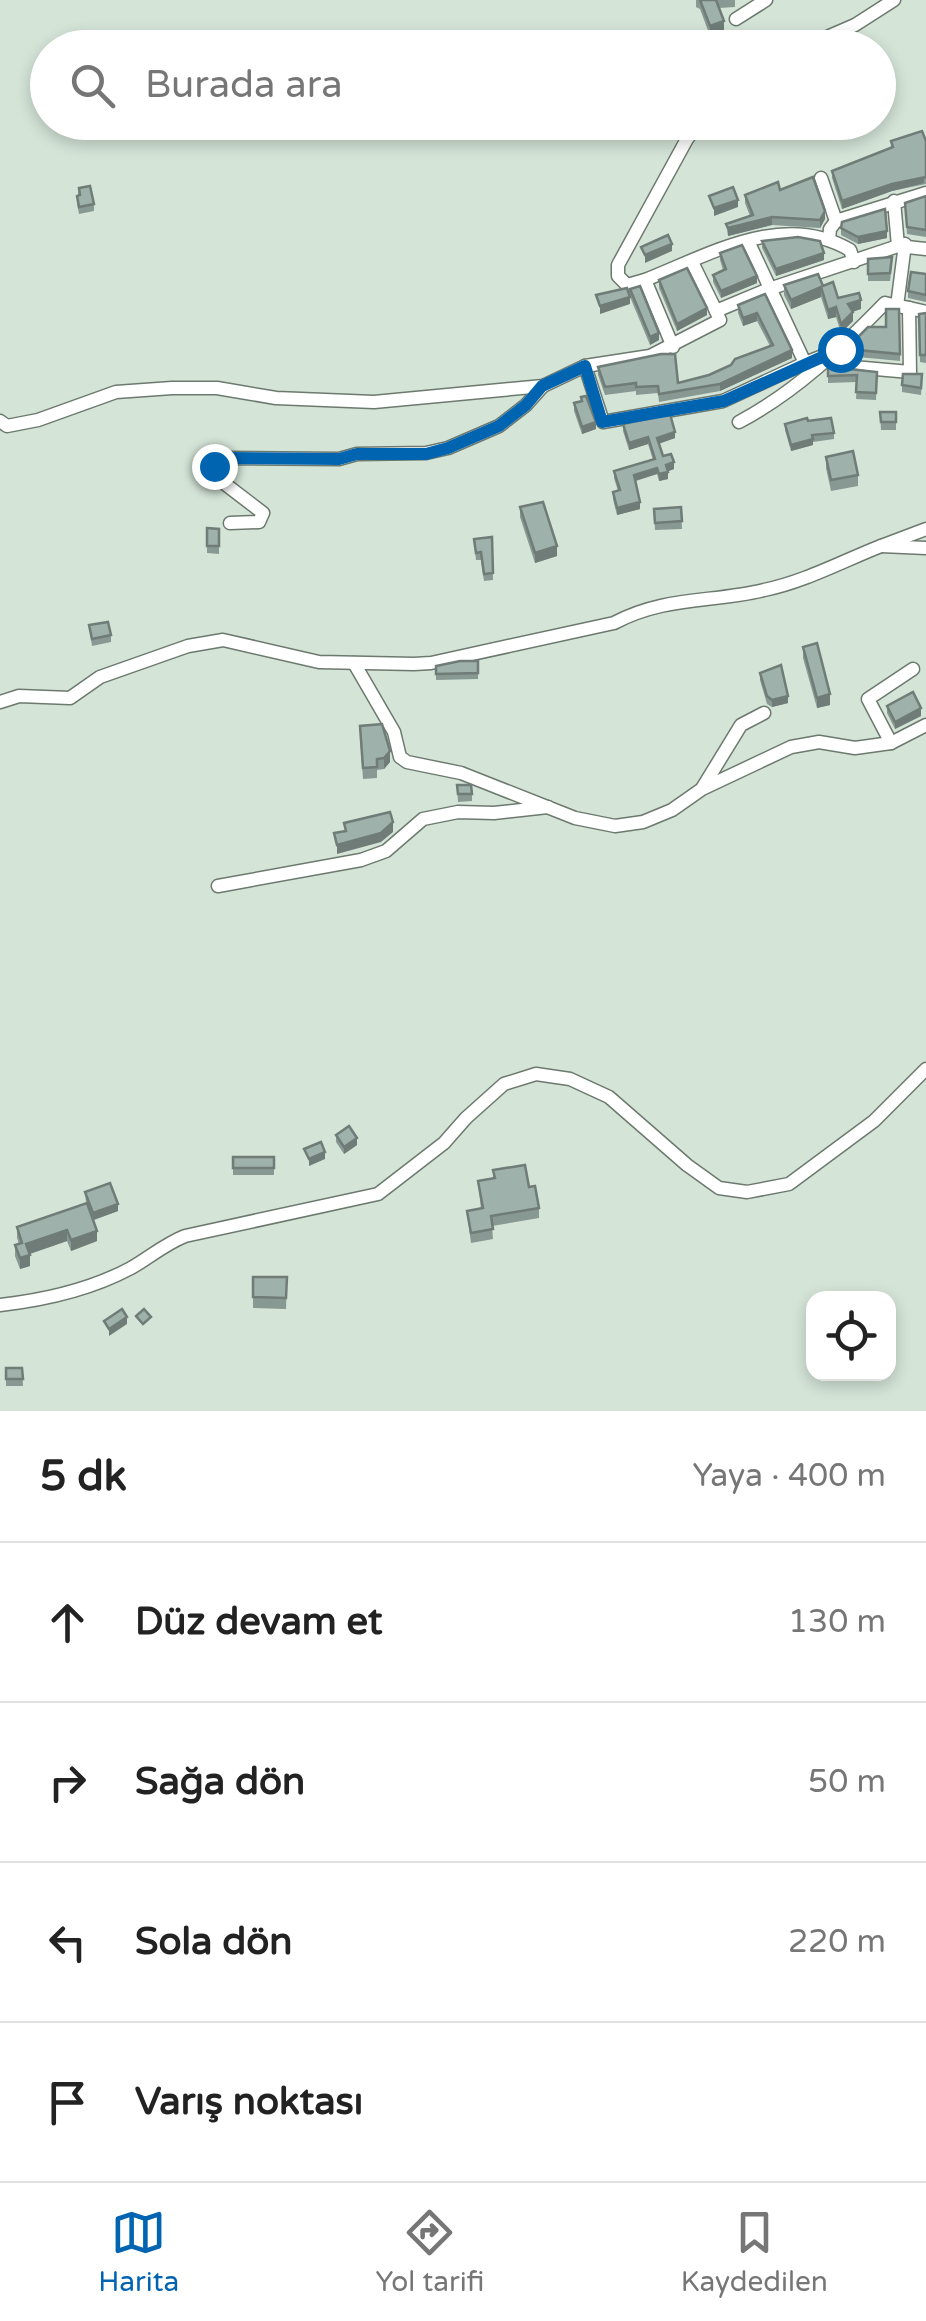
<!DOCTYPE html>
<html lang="tr">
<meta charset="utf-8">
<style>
:root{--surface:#fff;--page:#f6f6f6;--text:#222;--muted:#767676;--line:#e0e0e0;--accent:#0164b1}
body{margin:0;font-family:"Varela Round",sans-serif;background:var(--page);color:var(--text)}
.controls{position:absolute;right:30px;bottom:30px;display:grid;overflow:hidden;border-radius:20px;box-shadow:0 5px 15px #0003}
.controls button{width:90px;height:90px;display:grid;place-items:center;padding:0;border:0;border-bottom:2px solid var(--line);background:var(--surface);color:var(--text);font:50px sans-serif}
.stop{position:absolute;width:30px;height:30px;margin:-22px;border:8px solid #0164b1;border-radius:50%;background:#fff}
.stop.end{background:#0164b1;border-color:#fff;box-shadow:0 2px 10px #0008}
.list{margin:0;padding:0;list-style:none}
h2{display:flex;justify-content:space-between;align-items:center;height:130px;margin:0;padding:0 40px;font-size:42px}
h2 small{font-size:32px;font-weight:400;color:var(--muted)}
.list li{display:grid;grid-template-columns:65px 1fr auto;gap:30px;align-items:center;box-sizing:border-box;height:160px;padding:0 40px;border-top:2px solid var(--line)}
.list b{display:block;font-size:38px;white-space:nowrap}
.list em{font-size:32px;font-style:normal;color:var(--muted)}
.icon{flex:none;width:55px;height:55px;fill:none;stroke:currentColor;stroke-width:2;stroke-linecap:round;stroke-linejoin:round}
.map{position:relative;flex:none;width:926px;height:1411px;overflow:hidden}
.search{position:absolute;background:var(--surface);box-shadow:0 5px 15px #0003;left:30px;right:30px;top:30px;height:110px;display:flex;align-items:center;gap:25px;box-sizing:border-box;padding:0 35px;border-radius:55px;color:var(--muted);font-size:38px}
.sheet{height:770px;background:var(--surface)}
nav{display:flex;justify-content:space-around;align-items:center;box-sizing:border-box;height:140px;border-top:2px solid var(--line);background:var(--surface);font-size:28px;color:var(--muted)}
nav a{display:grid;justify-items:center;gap:5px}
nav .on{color:var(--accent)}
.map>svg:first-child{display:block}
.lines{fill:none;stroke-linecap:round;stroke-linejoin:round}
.minor-casing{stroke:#6c796e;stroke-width:15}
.minor{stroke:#fff;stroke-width:12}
.wall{fill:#889892}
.shaded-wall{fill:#6f7c77}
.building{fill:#9eb1aa;stroke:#6f7c77;stroke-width:2.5}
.route{stroke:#0164b1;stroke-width:12}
</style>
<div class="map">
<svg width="926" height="1411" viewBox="0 0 926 1411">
<rect width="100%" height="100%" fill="#d4e4d7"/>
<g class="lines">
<g class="minor-casing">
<g id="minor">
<polyline points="736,19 766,0"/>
<polyline points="802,48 855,25 894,0"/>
<path d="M700,122L687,139L618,265V276L627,285L645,280C709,255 783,210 850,250L854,262"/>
<polyline points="821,178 836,221"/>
<polyline points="894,201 898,246"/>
<polyline points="829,240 830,229 836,221 926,193"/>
<polyline points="748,241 805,363 840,349 853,367 910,372 909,308 897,306"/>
<polyline points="692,262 716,311"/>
<polyline points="645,280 673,347"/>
<polyline points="909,308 926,312"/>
<polyline points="585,366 603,422 723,401 805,363"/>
<polyline points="0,421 7,426 38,420 116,392 172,388 217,388 276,398 374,402 543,386 585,366 650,356 720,320 716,311 769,289 898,246 926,249"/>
<path d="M739,422C797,391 840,349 885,303L897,306L905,244"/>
<polyline points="230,523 259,522 263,513 216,477 212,469 216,463 231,458 339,459 357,454 426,453 448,448 499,426 526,405 543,386"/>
<polyline points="926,529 881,546 926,548"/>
<polyline points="354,663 394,732 400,757 407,762 461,773 575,818 615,826 643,822 672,810 702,789 791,747 819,742 855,748 891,743 926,725"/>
<path d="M0,702L19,696L70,698L100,677L188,646L223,640L319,662L414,664L431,663L614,623C665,596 710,603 764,590C804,582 843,561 881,546"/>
<polyline points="891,743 868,699 913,669"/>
<polyline points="703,787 741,725 764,713"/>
<polyline points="218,886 361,860 386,851 423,819 458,812 494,813 548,807"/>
<path d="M0,1305C45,1300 90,1290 131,1268C150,1257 165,1244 185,1236L378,1194L444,1143L466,1118L504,1084L536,1074L570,1079L609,1097L687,1165L719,1188L747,1192L789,1184L874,1121L926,1069"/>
</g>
</g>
<use href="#minor" class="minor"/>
</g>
<g class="wall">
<polygon points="696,0 735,0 735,7 719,8 724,30 710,36 700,9 696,7"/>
<polygon points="891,141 926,141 926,184 892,191 842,209 832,178 832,171 891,148"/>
<polygon points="79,188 94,204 94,211 79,214 77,203"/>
<polygon points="780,190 825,219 820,228 772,225 728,236 726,224 750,216 745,203 745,195"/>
<polygon points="926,196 926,237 907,234 905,203"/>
<polygon points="841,228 887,238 858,244 841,235"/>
<polygon points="762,241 824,260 776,276 762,248"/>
<polygon points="720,253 757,283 721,298 713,282 713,275 723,270 720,260"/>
<polygon points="868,259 892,264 890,281 868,281"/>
<polygon points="926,274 926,302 908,298 908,291"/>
<polygon points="659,280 707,315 677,331 659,288"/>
<polygon points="784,285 823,286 838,298 861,309 852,312 853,321 841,333 836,317 828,319 821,297 791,309 784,295"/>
<polygon points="630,289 659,340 650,345 630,297"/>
<polygon points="765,294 792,358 720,391 659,402 658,393 636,395 636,391 605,395 598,375 598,367 678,383 709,375 770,346 757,321 743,326 738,313 738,305"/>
<polygon points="926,313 926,363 920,362 919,314"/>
<polygon points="886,327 900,354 900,361 858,357 857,338"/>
<polygon points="828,364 877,372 876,400 856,399 857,382 828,383"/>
<polygon points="922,381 921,395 902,392 902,385"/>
<polygon points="581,397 596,429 582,434 574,411 574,403 581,401"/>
<polygon points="880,412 896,412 896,430 881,430"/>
<polygon points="808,421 834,433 834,439 813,442 813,445 791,451 785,430 785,424"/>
<polygon points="623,424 675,438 659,444 663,456 674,469 668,471 668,479 659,481 657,474 636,481 640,509 617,515 613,499 613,492 618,491 614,478 614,471 653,460 648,444 629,450 623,431"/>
<polygon points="826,457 858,475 858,486 831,491 826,468"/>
<polygon points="520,507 557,556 535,563 520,517"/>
<polygon points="681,507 682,529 655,530 654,509"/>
<polygon points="207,528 219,529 219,554 207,553"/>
<polygon points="492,537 493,580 484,581 481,560 476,560 474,539"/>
<polygon points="89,625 111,635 111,642 92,646"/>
<polygon points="803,647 830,705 817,708 803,658"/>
<polygon points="478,661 478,679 436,680 436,666"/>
<polygon points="760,673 788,703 772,707 767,704 760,680"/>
<polygon points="887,706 921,716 895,729 887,713"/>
<polygon points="360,737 390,762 384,769 377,770 377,778 363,779"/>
<polygon points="457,785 472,794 472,801 458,802"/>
<polygon points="336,1135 357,1145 344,1154 336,1142"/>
<rect x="233" y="1157" width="41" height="18"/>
<polygon points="493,1170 529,1187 539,1208 539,1218 492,1226 493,1239 471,1243 467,1211 481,1209 478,1181 493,1178"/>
<polygon points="85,1192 118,1211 94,1220 97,1241 71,1251 67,1241 30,1254 30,1266 20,1269 15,1256 15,1245 19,1244 17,1238 17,1227 86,1203"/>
<polygon points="253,1277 287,1277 286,1309 253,1308"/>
<polygon points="6,1368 22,1368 23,1386 6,1386"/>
</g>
<g class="shaded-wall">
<polygon points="724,21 724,30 710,36 710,26"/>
<polygon points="924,176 924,183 892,191 842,209 842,201 892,184"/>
<polygon points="738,200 738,207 714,216 714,208"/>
<polygon points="825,211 825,219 820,228 820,220"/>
<polygon points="772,217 772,225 728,236 728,228"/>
<polygon points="887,231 887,238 858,244 858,237"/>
<polygon points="672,244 672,251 645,263 645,255"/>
<polygon points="824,253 824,260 776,276 776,269"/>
<polygon points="757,276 757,283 721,298 721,291"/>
<polygon points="821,287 821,297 791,309 791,300"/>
<polygon points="630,297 630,304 600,314 600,306"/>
<polygon points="861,300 861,309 848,313 848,304"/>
<polygon points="836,307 836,317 828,319 828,310"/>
<polygon points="707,308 707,315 677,331 677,324"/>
<polygon points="853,312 853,321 841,333 841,324"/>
<polygon points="757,313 757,321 743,326 743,318"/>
<polygon points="659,333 659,340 650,345 650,337"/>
<polygon points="792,350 792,358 720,391 720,384"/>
<polygon points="596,422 596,429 582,434 582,427"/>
<polygon points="675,432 675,438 657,444 657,438"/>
<polygon points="648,437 648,444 629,450 629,443"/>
<polygon points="813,439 813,445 791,451 791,445"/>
<polygon points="674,462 674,469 666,472 666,465"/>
<polygon points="657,468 657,474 634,481 634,475"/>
<polygon points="668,472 668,479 659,481 659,474"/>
<polygon points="640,502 640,509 617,515 617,508"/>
<polygon points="557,546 557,556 535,563 535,553"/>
<polygon points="830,694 830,705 817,708 817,698"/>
<polygon points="788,696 788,703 772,707 772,700"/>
<polygon points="921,708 921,716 895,729 895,722"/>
<polygon points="390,751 390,762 384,769 384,758"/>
<polygon points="393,822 393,832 381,842 337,854 337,845"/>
<polygon points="357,1138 357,1145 344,1154 344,1147"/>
<polygon points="325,1152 325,1159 309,1166 309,1159"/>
<polygon points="118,1204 118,1211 93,1220 93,1213"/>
<polygon points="67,1230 67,1241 26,1255 26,1244"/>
<polygon points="97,1231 97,1241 71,1251 71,1240"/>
<polygon points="30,1255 30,1266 20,1269 20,1258"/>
<polygon points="127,1317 127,1324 109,1336 109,1329"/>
</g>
<g class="building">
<polygon points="700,0 716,0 724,21 710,26"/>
<polygon points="922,131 926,141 926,177 892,184 842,201 832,171 893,147 891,141"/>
<polygon points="813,177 825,211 820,220 772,217 728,228 726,224 753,215 745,195 778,182 780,190"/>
<polygon points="90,186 94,204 79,207 77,196 80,195 79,188"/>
<polygon points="733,187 738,200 714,208 709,196"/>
<polygon points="926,196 926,230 907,227 905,203"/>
<polygon points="885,209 887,231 858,237 841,228 842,222"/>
<polygon points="668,235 672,244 645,255 641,247"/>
<polygon points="798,237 820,241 824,253 776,269 762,241"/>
<polygon points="742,245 757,276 721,291 713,275 726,269 720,253"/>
<polygon points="892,257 890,273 868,274 868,259"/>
<polygon points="687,268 707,308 677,324 659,280"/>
<polygon points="911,272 926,274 926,295 908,291"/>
<polygon points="818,274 823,286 833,282 838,298 859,293 861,300 848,304 853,312 841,324 836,307 828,310 821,287 791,300 784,285"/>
<polygon points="640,286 659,333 650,337 630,289"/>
<polygon points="627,288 630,297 600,306 596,295"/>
<polygon points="765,294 792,350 720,384 659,394 658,386 636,387 636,383 605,387 598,367 661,354 675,354 678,383 709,375 731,365 735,359 773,345 757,313 743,318 738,305"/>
<polygon points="886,309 899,309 900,354 858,350 857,338 868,327 886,327"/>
<polygon points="926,313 926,355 920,355 919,314"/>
<polygon points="840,359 849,369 877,372 876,393 856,392 857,375 828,376 828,364"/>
<polygon points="903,374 922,374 921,388 902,385"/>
<polygon points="586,396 596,422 582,427 574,403 582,401 581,397"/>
<polygon points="880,412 896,412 896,422 881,422"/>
<polygon points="670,414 675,432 657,438 663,456 671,454 674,462 666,465 668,472 659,474 657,468 634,475 640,502 617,508 613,492 620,490 614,471 655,459 648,437 629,443 623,424"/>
<polygon points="807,418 808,421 831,418 834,433 812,435 813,439 791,445 785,424"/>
<polygon points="853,451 858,475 831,480 826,457"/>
<polygon points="543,502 557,546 535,553 520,507"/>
<polygon points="681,507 682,521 655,523 654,509"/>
<polygon points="207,528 219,529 219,546 207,546"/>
<polygon points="492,537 493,573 484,574 481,552 476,553 474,539"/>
<polygon points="108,622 111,635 92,639 89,625"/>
<polygon points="817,643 830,694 817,698 803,647"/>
<polygon points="460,661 478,661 478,673 436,674 436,666"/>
<polygon points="781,665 788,696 772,700 767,696 760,673"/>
<polygon points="913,692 921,708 895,722 887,706"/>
<polygon points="382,724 390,751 384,758 377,759 377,767 363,768 360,726"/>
<polygon points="457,785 471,785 472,794 458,794"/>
<polygon points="390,812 393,822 381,833 337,845 334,833 346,831 344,823"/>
<polygon points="349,1126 357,1138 344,1147 336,1135"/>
<polygon points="321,1142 325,1152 309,1159 304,1149"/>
<rect x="233" y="1157" width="41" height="11"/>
<polygon points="525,1165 529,1187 535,1186 539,1208 491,1216 493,1229 471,1233 467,1211 483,1208 478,1181 495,1178 493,1170"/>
<polygon points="110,1183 118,1204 93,1213 85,1192"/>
<polygon points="87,1203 97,1231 71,1240 67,1230 26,1244 30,1255 20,1258 15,1245 22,1243 17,1227"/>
<polygon points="253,1277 287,1277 286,1298 253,1297"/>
<polygon points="122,1309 127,1317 109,1329 104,1321"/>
<polygon points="144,1309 151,1317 143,1324 136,1316"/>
<polygon points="6,1368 22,1368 23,1379 6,1379"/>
</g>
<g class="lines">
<polyline class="route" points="214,466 231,458 339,459 357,454 426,454 448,448 499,426 526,405 542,386 585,366 602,422 724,401 840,349"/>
</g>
</svg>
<div class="controls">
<button><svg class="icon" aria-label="locate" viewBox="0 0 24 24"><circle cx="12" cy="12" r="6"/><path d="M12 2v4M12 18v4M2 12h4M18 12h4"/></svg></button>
</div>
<div class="stop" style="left:840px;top:349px"></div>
<div class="stop end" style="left:214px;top:466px"></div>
<div class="search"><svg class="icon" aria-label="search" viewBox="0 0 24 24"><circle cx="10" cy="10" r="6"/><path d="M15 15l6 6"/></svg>Burada ara</div>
</div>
<section class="sheet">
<h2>5 dk<small>Yaya · 400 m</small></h2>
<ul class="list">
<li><svg class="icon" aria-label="ahead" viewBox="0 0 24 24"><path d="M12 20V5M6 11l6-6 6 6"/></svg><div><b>Düz devam et</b></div><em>130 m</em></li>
<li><svg class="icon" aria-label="right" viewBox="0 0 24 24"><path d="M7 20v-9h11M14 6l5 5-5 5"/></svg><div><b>Sağa dön</b></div><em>50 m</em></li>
<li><svg class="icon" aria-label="left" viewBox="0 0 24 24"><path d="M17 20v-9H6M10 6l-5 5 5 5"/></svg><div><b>Sola dön</b></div><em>220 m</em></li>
<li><svg class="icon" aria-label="arrive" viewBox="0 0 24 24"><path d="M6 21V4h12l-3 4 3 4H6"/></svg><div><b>Varış noktası</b></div></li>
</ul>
</section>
<nav>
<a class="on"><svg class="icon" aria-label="map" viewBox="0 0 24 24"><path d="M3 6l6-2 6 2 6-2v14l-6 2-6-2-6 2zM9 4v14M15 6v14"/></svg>Harita</a>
<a><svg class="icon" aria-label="directions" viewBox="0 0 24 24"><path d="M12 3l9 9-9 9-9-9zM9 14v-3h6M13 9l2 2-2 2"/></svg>Yol tarifi</a>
<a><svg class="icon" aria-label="saved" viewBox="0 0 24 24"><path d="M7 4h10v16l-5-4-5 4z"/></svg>Kaydedilen</a>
</nav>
